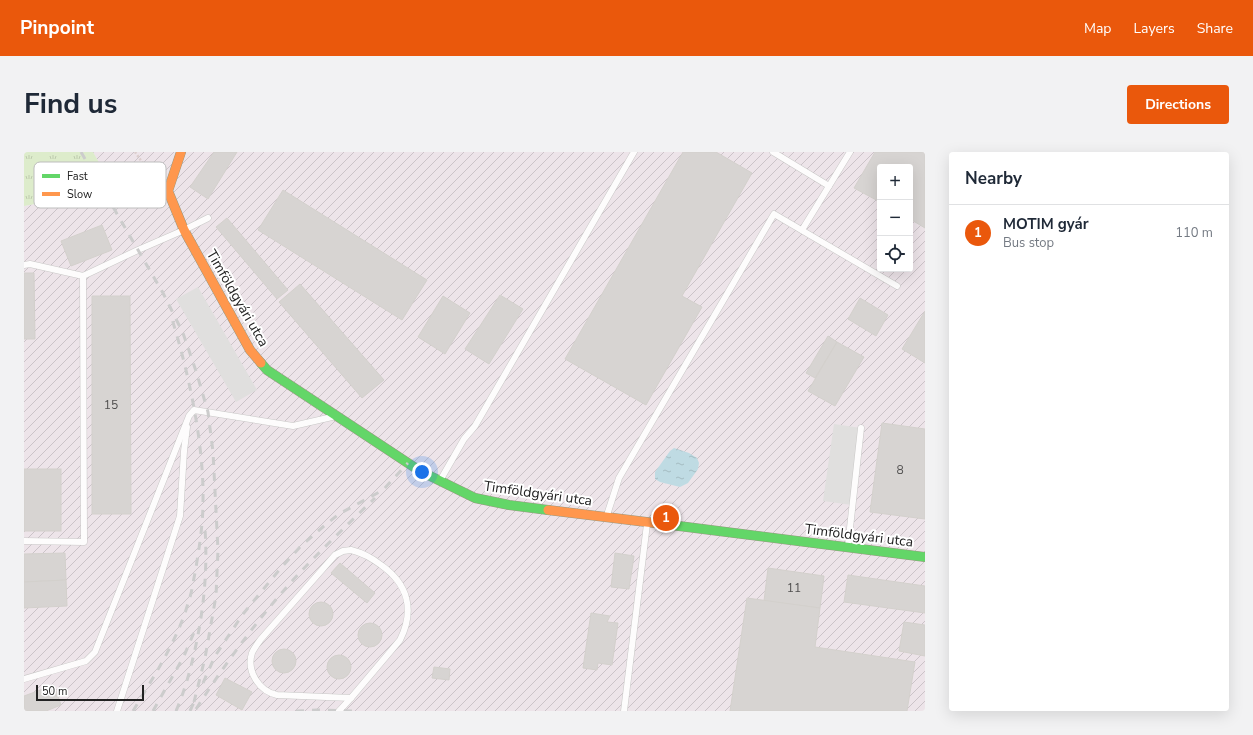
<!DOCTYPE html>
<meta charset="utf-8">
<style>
:root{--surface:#fff;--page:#f2f2f3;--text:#1f2937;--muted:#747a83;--line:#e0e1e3;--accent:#ea580c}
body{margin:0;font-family:"Nunito Sans",sans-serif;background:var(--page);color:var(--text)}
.controls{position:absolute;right:12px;top:12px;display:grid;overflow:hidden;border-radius:4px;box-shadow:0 4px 16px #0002}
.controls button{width:36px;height:36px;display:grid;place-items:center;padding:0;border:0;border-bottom:1px solid var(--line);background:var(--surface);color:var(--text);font:20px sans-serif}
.scale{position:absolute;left:12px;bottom:10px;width:108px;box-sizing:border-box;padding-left:4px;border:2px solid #222;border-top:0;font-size:11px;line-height:14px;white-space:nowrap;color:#222;-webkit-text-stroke:3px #fff;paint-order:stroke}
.you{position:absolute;left:398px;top:320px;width:14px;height:14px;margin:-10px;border:3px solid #fff;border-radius:50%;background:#1a73e8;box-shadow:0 0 0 6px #1a73e833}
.badge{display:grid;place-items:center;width:26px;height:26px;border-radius:50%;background:var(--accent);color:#fff;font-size:13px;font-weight:700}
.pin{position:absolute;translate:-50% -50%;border:2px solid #fff;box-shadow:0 1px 4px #0006}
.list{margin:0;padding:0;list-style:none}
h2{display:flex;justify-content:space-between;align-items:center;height:52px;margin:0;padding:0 16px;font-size:17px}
h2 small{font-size:13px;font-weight:400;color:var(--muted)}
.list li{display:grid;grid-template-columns:26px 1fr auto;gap:12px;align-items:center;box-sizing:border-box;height:56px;padding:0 16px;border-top:1px solid var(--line)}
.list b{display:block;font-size:15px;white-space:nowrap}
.list p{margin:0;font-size:13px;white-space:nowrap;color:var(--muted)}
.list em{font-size:13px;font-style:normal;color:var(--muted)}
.icon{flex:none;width:22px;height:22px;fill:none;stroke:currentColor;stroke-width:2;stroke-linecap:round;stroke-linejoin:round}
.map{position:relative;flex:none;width:901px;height:559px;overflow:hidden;border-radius:4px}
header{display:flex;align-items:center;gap:24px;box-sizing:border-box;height:56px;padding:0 20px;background:var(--accent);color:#fff}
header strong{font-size:19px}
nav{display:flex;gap:22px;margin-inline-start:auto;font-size:14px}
.intro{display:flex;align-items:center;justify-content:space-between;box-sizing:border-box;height:96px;padding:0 24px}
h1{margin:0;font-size:28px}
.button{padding:10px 18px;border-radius:4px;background:var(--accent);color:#fff;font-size:14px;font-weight:700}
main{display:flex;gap:24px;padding:0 24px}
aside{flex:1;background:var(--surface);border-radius:4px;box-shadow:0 4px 16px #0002}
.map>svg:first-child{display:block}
.industrial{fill:url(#industrial-furrows);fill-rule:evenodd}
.grass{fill:url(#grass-tufts)}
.parking{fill:#e0dfde}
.water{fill:url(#water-ripples)}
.building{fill:#d7d4d2;stroke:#d3d0cc}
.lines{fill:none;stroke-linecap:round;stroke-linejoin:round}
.lane-casing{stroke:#c9c8c7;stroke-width:7}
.fast-casing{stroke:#999a82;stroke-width:10}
.slow-casing{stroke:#999a82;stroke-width:10}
.path{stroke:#dccecd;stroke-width:2.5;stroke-dasharray:2 2;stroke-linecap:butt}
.lane{stroke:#fdfcfc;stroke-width:6}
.fast{stroke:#63d668;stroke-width:9}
.slow{stroke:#ff974d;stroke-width:9}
.rail{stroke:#ccc;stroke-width:3;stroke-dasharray:8 8;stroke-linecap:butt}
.labels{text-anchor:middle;stroke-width:4;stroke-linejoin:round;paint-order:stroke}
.number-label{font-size:12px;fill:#4f4e4e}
.street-label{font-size:14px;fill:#222;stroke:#fff}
.key{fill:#fff;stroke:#bdbdbd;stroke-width:1}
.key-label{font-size:11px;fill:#222}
</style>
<header>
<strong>Pinpoint</strong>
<nav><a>Map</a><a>Layers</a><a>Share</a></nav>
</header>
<div class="intro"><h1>Find us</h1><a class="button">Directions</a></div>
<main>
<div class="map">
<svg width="901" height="559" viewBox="0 0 901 559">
<defs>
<pattern id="industrial-furrows" width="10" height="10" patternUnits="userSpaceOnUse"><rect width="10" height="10" fill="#ede4e9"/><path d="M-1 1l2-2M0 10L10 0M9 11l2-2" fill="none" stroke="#cbc3c8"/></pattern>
<pattern id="grass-tufts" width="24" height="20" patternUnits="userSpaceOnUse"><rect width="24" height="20" fill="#ddeccb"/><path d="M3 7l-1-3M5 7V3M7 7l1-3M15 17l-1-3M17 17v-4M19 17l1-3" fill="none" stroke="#bdcaae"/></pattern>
<pattern id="water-ripples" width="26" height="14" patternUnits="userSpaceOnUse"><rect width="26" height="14" fill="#bfdbe3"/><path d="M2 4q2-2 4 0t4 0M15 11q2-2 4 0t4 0" fill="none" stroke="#a4bcc2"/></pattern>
</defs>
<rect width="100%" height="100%" fill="#f0eeeb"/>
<path class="industrial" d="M69,0H901V559H0V54L89,37ZM856,15H886V117H856Z"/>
<polygon class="grass" points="0,0 69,0 90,37 0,54"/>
<g class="parking">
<polygon points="174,135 233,238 212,250 152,147"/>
<polygon points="810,272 837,276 828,353 799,349"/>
</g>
<polygon class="water" points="650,296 665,301 673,306 675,311 674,317 664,331 656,335 636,330 631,327 631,320 646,299"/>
<g class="building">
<polygon points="190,0 213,0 184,47 166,35"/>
<polygon points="659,0 692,0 728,21 658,144 678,155 622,253 541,207"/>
<polygon points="851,0 901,0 901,76 886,67 886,15 856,15 856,50 830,36"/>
<polygon points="259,38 403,128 378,168 234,78"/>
<polygon points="203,66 264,138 253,147 192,75"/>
<polygon points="78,73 88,98 47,114 37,89"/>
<polygon points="0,121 10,121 11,187 0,187"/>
<polygon points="276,132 360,228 338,246 255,150"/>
<polygon points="476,143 499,157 465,212 441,197"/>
<polygon points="68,144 106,144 107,362 68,362"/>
<polygon points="419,144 446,161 421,202 394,185"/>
<polygon points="836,146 864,163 852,184 824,167"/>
<polygon points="901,159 901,211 878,197"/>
<polygon points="804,184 813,190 791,226 782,221"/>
<polygon points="813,190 840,205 811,254 784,239"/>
<polygon points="858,271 901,277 901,367 846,360"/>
<rect x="0" y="317" width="37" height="62"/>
<polygon points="41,401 42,428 0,430 0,402"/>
<polygon points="591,401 610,404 605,437 587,435"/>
<polygon points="316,411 351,441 343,451 307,421"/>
<polygon points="744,416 800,424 796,456 740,449"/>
<polygon points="824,423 901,434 901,461 820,450"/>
<polygon points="42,428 43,454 0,456 0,430"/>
<polygon points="723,446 796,456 791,495 891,510 883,559 706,559"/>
<circle cx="297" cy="462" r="12"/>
<polygon points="567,461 586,464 583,470 594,471 588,513 574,511 573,518 559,516"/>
<polygon points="880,470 901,473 901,504 875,499"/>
<circle cx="346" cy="483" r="12"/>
<circle cx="260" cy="509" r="12"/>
<circle cx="315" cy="515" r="12"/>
<polygon points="410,515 426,517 425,528 408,526"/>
<polygon points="201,526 228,540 218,558 192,543"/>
<polygon points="30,533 37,553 22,559 0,559 0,544"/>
</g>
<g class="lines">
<g class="lane-casing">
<g id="lane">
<polyline points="749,0 805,34"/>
<polyline points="778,78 826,0"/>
<polyline points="0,113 6,112 59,124"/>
<polyline points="417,327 440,287 451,274 610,0"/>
<polyline points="583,363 595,326 750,62 873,134"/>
<polyline points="0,389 60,390 59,124 114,98 160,78 184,66"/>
<polyline points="824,394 837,276"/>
<path d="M327,398C339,401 348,406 357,413C384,432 391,458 376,488L327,546L253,543C235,539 222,519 228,501C230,496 234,491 237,487L311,403L319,399Z"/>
<polyline points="0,527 62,509 71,500 165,264 170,258 269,274 308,265"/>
<polyline points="93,559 156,364 160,299 163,275"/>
<polyline points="315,559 327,546"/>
<polyline points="600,559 623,372"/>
</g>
</g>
<g class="fast-casing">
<g id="fast">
<polyline points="237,211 243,218 396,319 451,346 485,353 524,358"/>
<polyline points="647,373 901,405"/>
</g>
</g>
<g class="slow-casing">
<g id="slow">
<polyline points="157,0 144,39 160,78 226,198 237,211"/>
<polyline points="524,358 647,373"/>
</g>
</g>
<polyline class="path" points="111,0 118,10 132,26"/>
<use href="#lane" class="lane"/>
<use href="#fast" class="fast"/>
<use href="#slow" class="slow"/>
<g class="rail">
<polyline points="57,0 139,141 159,181 172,219 184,260 189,300 194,398 192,444 181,506 170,550"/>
<polyline points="179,531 191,504 219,462 256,417 276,395 300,374 315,362 359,338 384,311"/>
<path d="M172,557C201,512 233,468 269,428C295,400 323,373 351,346"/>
<path d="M109,559C130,524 154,488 165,448C168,440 169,430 171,421C175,398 179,373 179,349C180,292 165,222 148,167"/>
<polyline points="129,559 160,504 171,478"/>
<path d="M152,559C159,543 164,526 168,510C179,466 184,422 181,377"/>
<polyline points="166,559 172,546"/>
<polyline points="272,559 294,558 328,559"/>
</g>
</g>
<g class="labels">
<g class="number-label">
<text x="87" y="257">15</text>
<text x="876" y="322">8</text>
<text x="770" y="440">11</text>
</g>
<g class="street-label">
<text transform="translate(214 146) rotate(60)" y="5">Timföldgyári utca</text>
<text transform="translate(514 341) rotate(8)" y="5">Timföldgyári utca</text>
<text transform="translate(835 383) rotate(7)" y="5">Timföldgyári utca</text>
</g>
</g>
<rect x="10" y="10" width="132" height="46" rx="6" class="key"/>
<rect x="18" y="22" width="18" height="4" fill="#63d668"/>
<rect x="18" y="40" width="18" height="4" fill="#ff974d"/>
<g class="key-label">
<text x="43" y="28">Fast</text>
<text x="43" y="46">Slow</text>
</g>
</svg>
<div class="controls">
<button>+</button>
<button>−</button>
<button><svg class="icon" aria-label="locate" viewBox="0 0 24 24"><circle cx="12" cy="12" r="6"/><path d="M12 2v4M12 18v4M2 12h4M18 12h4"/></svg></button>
</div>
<div class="scale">50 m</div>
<div class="you"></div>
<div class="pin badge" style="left:642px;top:366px">1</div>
</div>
<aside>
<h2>Nearby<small></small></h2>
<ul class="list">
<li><span class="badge">1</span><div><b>MOTIM gyár</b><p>Bus stop</p></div><em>110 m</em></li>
</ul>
</aside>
</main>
